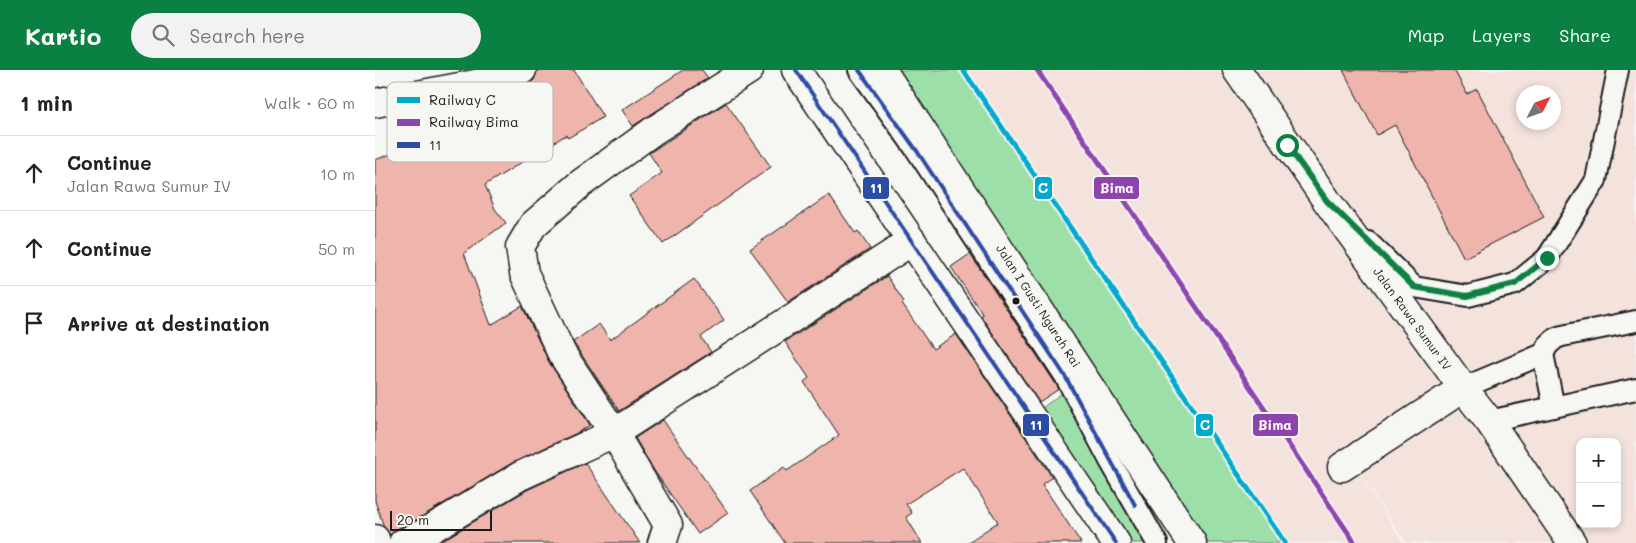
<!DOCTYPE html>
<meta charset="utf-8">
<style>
:root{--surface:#fff;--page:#f2f2f2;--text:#222;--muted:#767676;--line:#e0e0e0;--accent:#0b8043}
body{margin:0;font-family:Mali,sans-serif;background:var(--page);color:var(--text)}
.controls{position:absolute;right:15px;bottom:15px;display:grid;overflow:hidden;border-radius:10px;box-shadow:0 2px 8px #0003}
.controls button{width:45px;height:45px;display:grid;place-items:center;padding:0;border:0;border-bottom:1px solid var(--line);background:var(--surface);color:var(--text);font:25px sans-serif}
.compass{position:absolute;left:1141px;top:15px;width:45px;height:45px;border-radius:50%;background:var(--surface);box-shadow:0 2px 8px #0003;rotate:49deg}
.scale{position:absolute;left:15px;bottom:12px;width:102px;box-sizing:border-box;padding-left:5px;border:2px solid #1c1c1c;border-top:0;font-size:14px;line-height:18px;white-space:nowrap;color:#1c1c1c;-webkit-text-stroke:4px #f6f6f2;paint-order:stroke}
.stop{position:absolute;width:15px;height:15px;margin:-11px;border:4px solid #0b8043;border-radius:50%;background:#fff}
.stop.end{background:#0b8043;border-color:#fff;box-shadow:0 1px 5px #0008}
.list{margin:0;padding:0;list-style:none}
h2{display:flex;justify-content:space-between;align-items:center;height:65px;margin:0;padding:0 20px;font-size:21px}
h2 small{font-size:16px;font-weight:400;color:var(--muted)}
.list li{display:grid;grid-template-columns:32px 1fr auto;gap:15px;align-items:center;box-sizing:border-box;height:75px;padding:0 20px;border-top:1px solid var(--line)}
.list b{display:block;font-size:19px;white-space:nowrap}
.list p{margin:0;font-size:16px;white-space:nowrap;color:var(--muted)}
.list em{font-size:16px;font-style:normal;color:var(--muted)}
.icon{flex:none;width:28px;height:28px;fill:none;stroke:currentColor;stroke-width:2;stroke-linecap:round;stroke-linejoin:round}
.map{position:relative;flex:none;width:1261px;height:473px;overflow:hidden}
header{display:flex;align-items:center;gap:30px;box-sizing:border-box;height:70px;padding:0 25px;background:var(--accent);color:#fff}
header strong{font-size:24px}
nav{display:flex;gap:28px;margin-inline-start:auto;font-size:18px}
.search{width:350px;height:45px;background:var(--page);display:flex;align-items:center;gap:12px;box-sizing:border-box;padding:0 18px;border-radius:28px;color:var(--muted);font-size:19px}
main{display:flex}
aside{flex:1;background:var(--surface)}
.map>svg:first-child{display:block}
.built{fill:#f4e2dd;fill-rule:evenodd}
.green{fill:#9ddfa9;stroke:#5c7e62}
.building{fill:#efb4ab;stroke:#1c1c1c}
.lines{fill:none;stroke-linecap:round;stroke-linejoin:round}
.lane-casing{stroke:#1c1c1c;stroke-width:24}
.street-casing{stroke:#1c1c1c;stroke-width:31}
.primary-casing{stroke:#1c1c1c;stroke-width:31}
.lane{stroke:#f6f6f2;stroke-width:20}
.street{stroke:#f6f6f2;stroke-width:28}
.primary{stroke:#f6f6f2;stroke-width:28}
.bus-1-casing{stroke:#f6f6f2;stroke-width:8}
.bus-1{stroke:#2d4ca4;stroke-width:4}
.rail-1-casing{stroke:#f6f6f2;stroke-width:9}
.rail-2-casing{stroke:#f6f6f2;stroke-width:9}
.rail-1{stroke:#00a9ce;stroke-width:5}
.rail-2{stroke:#8e44ad;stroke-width:5}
.route{stroke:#0b8043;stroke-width:6}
.bus-dot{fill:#1c1c1c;stroke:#f6f6f2;stroke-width:2}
.labels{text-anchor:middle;stroke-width:4.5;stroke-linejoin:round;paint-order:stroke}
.street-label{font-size:12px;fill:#1c1c1c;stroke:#f6f6f2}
.key{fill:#f6f6f2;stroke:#b5b5b2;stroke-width:1}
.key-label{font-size:14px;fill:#1c1c1c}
.line-badge{stroke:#f6f6f2;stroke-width:2}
.badge-label{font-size:14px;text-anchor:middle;font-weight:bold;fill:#fff}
</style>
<header>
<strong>Kartio</strong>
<div class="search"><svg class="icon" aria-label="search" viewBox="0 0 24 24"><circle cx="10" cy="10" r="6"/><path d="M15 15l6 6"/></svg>Search here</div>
<nav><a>Map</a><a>Layers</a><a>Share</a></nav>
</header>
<main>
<aside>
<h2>1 min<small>Walk · 60 m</small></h2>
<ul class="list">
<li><svg class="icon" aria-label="ahead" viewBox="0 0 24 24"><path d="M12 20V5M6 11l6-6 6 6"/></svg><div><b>Continue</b><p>Jalan Rawa Sumur IV</p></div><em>10 m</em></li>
<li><svg class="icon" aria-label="ahead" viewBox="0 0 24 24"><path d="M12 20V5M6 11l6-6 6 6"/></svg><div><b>Continue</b></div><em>50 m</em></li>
<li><svg class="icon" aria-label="arrive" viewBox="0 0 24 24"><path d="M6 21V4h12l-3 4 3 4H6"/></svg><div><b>Arrive at destination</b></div></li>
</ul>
</aside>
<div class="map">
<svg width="1261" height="473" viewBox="0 0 1261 473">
<rect width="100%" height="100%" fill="#f6f6f2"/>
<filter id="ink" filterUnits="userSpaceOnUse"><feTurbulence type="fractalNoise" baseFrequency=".02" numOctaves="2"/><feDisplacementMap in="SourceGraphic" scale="10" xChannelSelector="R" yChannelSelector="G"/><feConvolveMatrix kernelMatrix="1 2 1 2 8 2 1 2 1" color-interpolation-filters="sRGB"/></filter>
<g filter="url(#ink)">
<path class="built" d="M588,0H1261V473H1031L960,367L1029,473H910ZM1148,22H1178V52H1148ZM1205,372H1242V454H1205Z"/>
<g class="green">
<polygon points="506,0 588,0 910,473 817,473"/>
<polygon points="695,317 782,473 741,473 655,347"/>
</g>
<g class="building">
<polygon points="162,0 199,0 228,47 193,68 191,65 110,115 120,139 131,153 89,183 116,255 147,236 174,292 215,355 204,362 137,393 39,451 22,459 15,465 9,457 0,431 0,90 74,62 70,56 113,28 153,14 159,10"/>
<polygon points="308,0 327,0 333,8 258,56 247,40"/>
<polygon points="968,0 1079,0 1092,24 1102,19 1169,147 1089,188 1020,55 1002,65"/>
<polygon points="351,33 396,97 288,174 254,126 287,103 274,83"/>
<polygon points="454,125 480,163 483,161 495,179 413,232 375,179"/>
<polygon points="595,184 684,319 664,332 606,246 608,245 576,197"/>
<polygon points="512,206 529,232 527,234 558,279 581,264 677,407 667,414 706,473 592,473 623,452 588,398 531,434 537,443 531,447 547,473 410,473 375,421 409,397 412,401 464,365 429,312 434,308 410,272"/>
<polygon points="319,209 349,250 326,267 336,282 244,341 198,272 224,254 235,270"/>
<polygon points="288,350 353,443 323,464 280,402 260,368"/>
<polygon points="210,393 265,473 63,473 152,420"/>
</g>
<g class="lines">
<g class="lane-casing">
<g id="lane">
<polyline points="484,0 542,81 690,306 735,391 782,473"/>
<polyline points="993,172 1039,217 1093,226 1140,214 1172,188 1221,110 1243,0"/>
<polyline points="1168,284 1179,337"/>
<polyline points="1088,318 1168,284 1173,275 1181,268 1187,266 1261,251"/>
<polyline points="1114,351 1261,319"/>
</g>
</g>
<g class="street-casing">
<g id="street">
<polyline points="862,0 952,131 1088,318 1114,351 1197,473"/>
<polyline points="0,33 116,11 147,0"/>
<polyline points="967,397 1088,318"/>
<polyline points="0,469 1,473"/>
<polyline points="28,473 46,465 145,406 239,363 537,171"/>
<polyline points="287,473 293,455 239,363 187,284 149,203 145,177 158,155 205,114 278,61 374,0"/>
</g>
</g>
<g class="primary-casing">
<g id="primary">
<polyline points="421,0 741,473"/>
<polyline points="507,0 817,473"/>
</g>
</g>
<use href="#lane" class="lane"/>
<use href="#street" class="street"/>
<use href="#primary" class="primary"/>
<g class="bus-1-casing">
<g id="bus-1">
<polyline points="421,0 741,473"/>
<polyline points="484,0 542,81 690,306 760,435"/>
</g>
</g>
<use href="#bus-1" class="bus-1"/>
<g class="rail-1-casing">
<polyline id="rail-1" points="588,0 910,473"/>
</g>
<g class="rail-2-casing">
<polyline id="rail-2" points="662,0 980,473"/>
</g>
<use href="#rail-1" class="rail-1"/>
<use href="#rail-2" class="rail-2"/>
</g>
</g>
<g class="lines" filter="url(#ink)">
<polyline class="route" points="912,75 952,131 1039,217 1092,226 1140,214 1172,188"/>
</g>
<circle class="bus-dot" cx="641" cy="231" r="4.5"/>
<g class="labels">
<g class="street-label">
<text transform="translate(663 236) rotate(57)" y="4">Jalan I Gusti Ngurah Rai</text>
<text transform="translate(1037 249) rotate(54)" y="4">Jalan Rawa Sumur IV</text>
</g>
</g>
<rect x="12" y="12" width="166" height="80" rx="8" class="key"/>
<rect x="22" y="27" width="23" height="6" fill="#00a9ce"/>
<rect x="22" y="49" width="23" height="7" fill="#8e44ad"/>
<rect x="22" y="72" width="23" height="6" fill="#2d4ca4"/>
<g class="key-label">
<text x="54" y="35">Railway C</text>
<text x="54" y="57">Railway Bima</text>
<text x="54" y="80">11</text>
</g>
<g class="line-badge">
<rect x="487" y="106" width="28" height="24" rx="5" fill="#2d4ca4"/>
<rect x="659" y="106" width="19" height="24" rx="5" fill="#00a9ce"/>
<rect x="718" y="106" width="47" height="24" rx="5" fill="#8e44ad"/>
<rect x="647" y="343" width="28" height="24" rx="5" fill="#2d4ca4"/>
<rect x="820" y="343" width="19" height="24" rx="5" fill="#00a9ce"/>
<rect x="877" y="343" width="47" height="24" rx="5" fill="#8e44ad"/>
</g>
<g class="badge-label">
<text x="501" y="123">11</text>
<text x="668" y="123">C</text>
<text x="742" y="123">Bima</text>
<text x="661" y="360">11</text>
<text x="830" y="360">C</text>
<text x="900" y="360">Bima</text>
</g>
</svg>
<div class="controls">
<button>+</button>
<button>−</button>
</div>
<svg class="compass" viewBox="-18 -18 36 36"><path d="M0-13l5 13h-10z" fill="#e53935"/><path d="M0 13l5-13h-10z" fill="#767676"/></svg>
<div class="scale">20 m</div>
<div class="stop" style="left:912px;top:75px"></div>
<div class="stop end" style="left:1172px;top:188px"></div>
</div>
</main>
